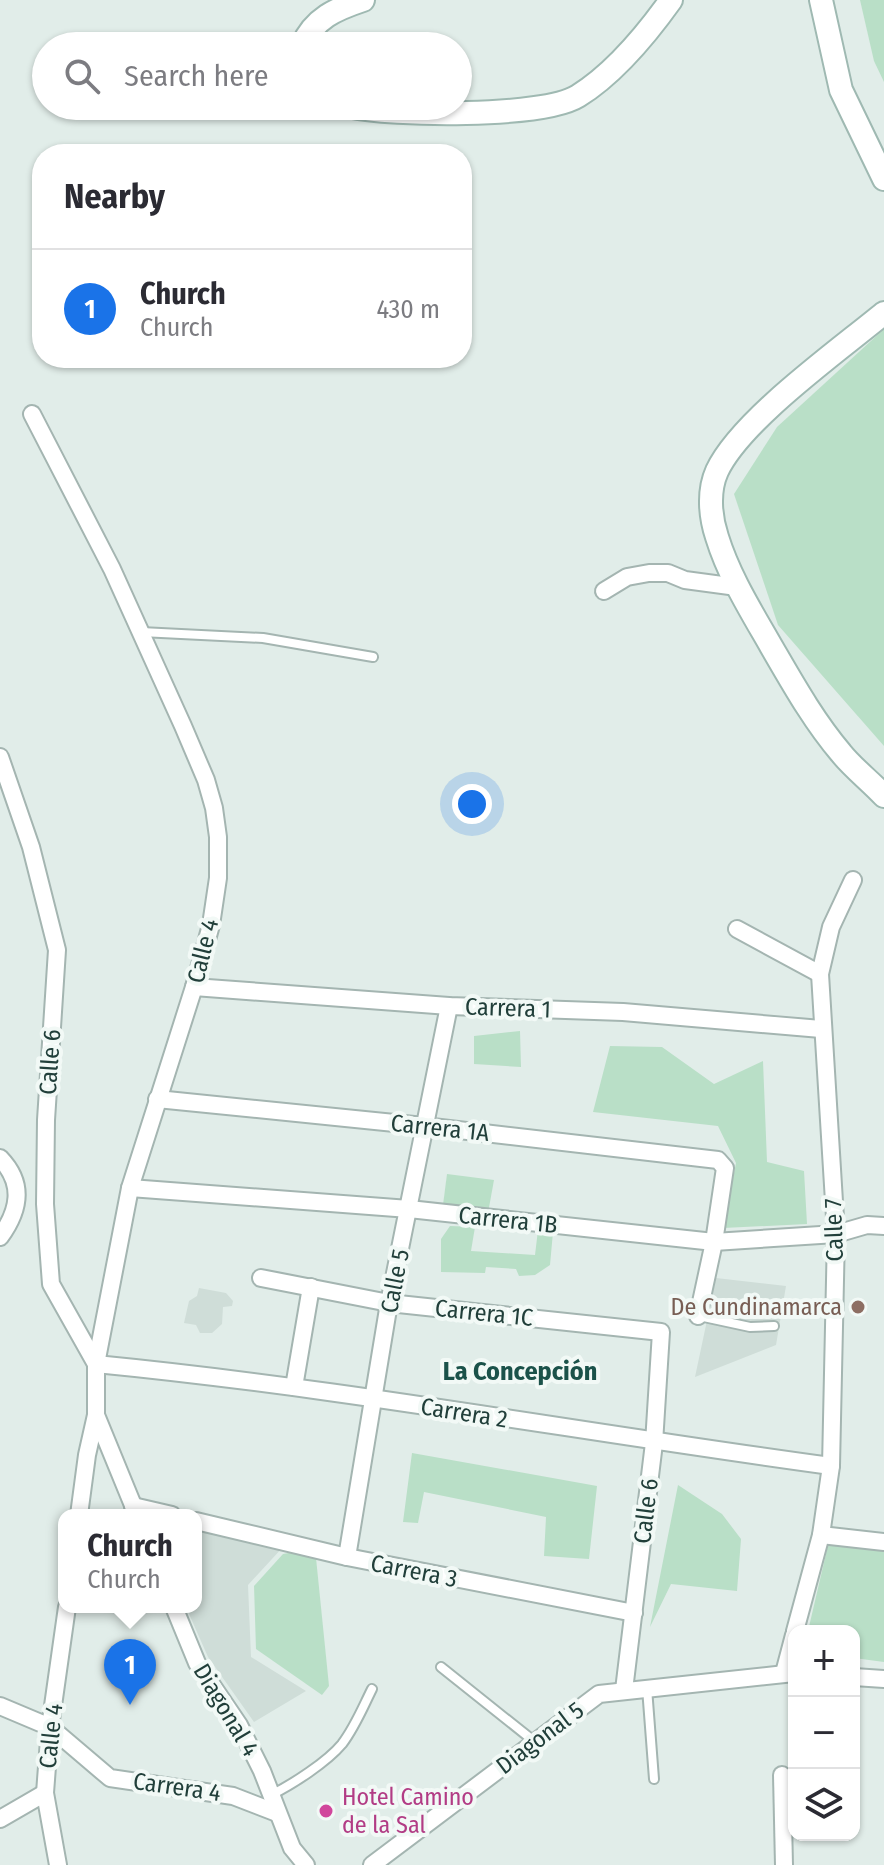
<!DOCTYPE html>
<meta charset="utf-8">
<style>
:root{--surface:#fff;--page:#f7f7f7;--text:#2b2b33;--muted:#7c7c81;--line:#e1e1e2;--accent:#1a73e8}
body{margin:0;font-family:"Fira Sans Condensed",sans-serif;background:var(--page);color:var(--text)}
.controls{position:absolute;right:24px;bottom:24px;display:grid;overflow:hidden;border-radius:16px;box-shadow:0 2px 6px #0004}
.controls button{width:72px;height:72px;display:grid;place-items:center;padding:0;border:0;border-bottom:2px solid var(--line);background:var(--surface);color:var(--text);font:40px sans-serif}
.you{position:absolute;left:472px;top:804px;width:28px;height:28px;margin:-20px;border:6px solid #fff;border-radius:50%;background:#1a73e8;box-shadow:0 0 0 12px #1a73e833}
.badge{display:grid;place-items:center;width:52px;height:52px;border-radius:50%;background:var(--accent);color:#fff;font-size:26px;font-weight:700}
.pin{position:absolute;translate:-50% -66px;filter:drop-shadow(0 2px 4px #0008)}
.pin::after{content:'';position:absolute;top:42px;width:28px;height:24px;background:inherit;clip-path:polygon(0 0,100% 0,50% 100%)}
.popup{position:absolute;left:58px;top:1509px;width:144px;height:104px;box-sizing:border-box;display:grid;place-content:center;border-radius:16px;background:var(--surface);filter:drop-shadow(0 2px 6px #0005);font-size:26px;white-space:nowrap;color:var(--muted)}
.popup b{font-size:30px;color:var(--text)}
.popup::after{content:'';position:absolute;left:50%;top:100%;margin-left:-16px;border:16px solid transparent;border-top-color:var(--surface)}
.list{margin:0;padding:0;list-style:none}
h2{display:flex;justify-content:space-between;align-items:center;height:104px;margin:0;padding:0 32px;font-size:34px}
h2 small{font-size:26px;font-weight:400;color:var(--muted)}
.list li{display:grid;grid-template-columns:52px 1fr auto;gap:24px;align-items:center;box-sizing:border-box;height:120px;padding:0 32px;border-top:2px solid var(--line)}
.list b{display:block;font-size:30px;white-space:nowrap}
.list p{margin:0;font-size:26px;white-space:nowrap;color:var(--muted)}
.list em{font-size:26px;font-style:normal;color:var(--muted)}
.icon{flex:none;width:44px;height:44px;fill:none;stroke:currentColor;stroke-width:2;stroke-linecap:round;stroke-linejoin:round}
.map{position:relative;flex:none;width:884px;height:1865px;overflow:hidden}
.search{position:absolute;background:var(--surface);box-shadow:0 2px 6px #0004;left:32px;top:32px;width:440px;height:88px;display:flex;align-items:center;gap:20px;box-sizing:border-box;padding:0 28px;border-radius:44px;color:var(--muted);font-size:30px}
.panel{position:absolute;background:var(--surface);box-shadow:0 2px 6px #0004;left:32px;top:144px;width:440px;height:224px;border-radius:32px}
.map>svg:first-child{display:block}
.built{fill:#cfddd8}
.green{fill:#b9dfc7}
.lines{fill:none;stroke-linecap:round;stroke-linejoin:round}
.service-casing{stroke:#a4b5b1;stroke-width:12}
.minor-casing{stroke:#a4b5b1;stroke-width:20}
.secondary-casing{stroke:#9fb9b2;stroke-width:26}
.service{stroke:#fff;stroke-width:8}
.minor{stroke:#fff;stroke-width:16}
.secondary{stroke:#fff;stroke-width:22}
.education-dot{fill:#8d6e63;stroke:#f2f9f6;stroke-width:3}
.hotel-dot{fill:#d1479c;stroke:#f2f9f6;stroke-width:3}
.labels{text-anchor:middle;stroke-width:8;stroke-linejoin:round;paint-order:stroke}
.street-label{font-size:24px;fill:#213f3a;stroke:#f2f9f6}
.education-label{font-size:24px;fill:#785e54;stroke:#f2f9f6;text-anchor:end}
.hotel-label{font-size:24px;fill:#b23c85;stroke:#f2f9f6;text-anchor:start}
.neighbourhood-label{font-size:26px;font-weight:bold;fill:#1b524a;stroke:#f2f9f6}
</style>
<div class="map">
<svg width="884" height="1865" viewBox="0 0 884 1865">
<rect width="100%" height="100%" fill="#e1ede9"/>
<g class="built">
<polygon points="716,1278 786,1286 776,1345 695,1377"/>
<polygon points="199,1288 226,1293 233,1301 232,1306 223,1307 222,1324 212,1333 200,1333 196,1325 184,1323 189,1301 197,1296"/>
<polygon points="196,1526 283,1547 248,1585 251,1657 306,1691 254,1722 208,1657 186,1607 196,1607"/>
</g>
<g class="green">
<polygon points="860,0 884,0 884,82 874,61"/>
<polygon points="884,329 884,746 778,625 734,494 777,427"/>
<polygon points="520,1031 521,1067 474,1064 474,1036"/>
<polygon points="610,1046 662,1047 714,1084 763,1061 767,1162 804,1171 807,1224 723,1228 736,1163 718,1126 593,1112"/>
<polygon points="447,1174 494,1180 488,1213 443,1205"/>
<polygon points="450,1226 475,1227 471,1251 535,1255 538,1230 553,1232 550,1265 535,1275 519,1276 516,1269 486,1267 485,1273 441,1272 441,1239"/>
<polygon points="412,1453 597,1486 589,1559 544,1556 546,1517 424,1492 418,1523 403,1522"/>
<polygon points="678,1485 722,1514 741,1539 737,1591 671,1584 650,1627"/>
<polygon points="829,1541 884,1549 884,1662 854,1658 854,1631 808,1631"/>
<polygon points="294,1552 316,1558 329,1686 322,1695 256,1649 254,1586 283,1554"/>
</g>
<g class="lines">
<g class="service-casing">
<g id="service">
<polyline points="141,632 263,638 373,657"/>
<polyline points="699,1316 750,1327 774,1326"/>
<polyline points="441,1667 535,1742"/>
<polyline points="647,1688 654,1779"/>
<path d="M271,1795C293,1784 327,1762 342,1744C355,1727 363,1707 372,1689"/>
</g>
</g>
<g class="minor-casing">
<g id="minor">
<polyline points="32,414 112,569 183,726 206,780 214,808 218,837 218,878 211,925 194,987 130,1188 96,1364 96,1415 87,1455 79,1515"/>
<polyline points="604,591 627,577 649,573 668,573 685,580 737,587"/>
<path d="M0,757L31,847L57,950L46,1120L45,1204L51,1284L96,1364C342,1388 586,1433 831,1466"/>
<polyline points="737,929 820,974"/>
<polyline points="194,987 449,1006 623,1012 821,1029"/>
<polyline points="157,1099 424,1126 718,1160 725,1168 714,1242 698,1316"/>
<path d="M0,1158C25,1184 19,1211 0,1237"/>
<polyline points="130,1188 409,1209 714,1242 836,1234 867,1225 884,1226"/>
<polyline points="261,1278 389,1303 661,1332 654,1443 624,1690"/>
<polyline points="294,1387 311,1287"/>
<polyline points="96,1415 137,1515"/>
<polyline points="133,1506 172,1515"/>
<polyline points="196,1521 347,1557 634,1613"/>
<polyline points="821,1535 884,1542"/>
<polyline points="347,1557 389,1303 449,1006"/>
<polyline points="174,1607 197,1663 239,1725 262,1771 292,1848 306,1865"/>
<polyline points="795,1631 821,1535 831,1466 836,1234 820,974 831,927 853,880"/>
<polyline points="784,1673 794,1635"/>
<polyline points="854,1677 884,1679"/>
<polyline points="0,1706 50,1727 110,1778 233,1796 277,1813"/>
<polyline points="782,1775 784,1865"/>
<polyline points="0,1819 45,1793"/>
<polyline points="58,1865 45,1793 50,1727 67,1607"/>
<polyline points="372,1865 599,1694 794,1673"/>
</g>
</g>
<g class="secondary-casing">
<g id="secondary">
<polyline points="821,0 841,90 884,179"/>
<path d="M302,46C314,18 336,9 363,0"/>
<path d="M349,106C391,116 543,118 578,96C615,73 646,35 671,0"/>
<path d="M884,313C838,351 741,420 717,471C708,491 710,516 717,537C729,576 751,611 771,646C792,682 813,720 841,753C853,768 870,781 884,796"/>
</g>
</g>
<use href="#service" class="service"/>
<use href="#minor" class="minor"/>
<use href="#secondary" class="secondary"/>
</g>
<circle class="education-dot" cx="858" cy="1307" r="8"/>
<circle class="hotel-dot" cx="326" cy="1811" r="8"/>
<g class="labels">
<g class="street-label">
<text transform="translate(203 951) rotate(-76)" y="8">Calle 4</text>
<text transform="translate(508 1008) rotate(2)" y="8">Carrera 1</text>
<text transform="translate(50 1062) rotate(-86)" y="8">Calle 6</text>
<text transform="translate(440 1128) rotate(6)" y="8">Carrera 1A</text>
<text transform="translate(508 1220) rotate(6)" y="8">Carrera 1B</text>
<text transform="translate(834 1230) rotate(-92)" y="8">Calle 7</text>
<text transform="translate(395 1281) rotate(-79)" y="8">Calle 5</text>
<text transform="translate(484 1313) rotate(6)" y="8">Carrera 1C</text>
<text transform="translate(464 1413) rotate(9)" y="8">Carrera 2</text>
<text transform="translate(646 1511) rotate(-83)" y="8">Calle 6</text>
<text transform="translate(414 1571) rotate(11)" y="8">Carrera 3</text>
<text transform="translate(226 1710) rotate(59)" y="8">Diagonal 4</text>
<text transform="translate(51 1736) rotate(-84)" y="8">Calle 4</text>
<text transform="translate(540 1738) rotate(-37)" y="8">Diagonal 5</text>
<text transform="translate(177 1787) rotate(8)" y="8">Carrera 4</text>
</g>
<g class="education-label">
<text x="842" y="1315">De Cundinamarca</text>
</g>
<g class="hotel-label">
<text x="342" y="1805">Hotel Camino<tspan x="342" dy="28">de la Sal</tspan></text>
</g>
<g class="neighbourhood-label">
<text x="520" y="1380">La Concepción</text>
</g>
</g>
</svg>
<div class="controls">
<button>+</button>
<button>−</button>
<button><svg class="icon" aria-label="layers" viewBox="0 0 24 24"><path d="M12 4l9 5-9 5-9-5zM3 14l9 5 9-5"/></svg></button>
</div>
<div class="you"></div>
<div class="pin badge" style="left:130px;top:1705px">1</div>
<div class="popup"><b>Church</b>Church</div>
<div class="search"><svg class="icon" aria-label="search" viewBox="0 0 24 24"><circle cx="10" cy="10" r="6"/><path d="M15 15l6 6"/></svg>Search here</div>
<section class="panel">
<h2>Nearby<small></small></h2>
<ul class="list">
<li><span class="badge">1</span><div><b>Church</b><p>Church</p></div><em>430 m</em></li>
</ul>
</section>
</div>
